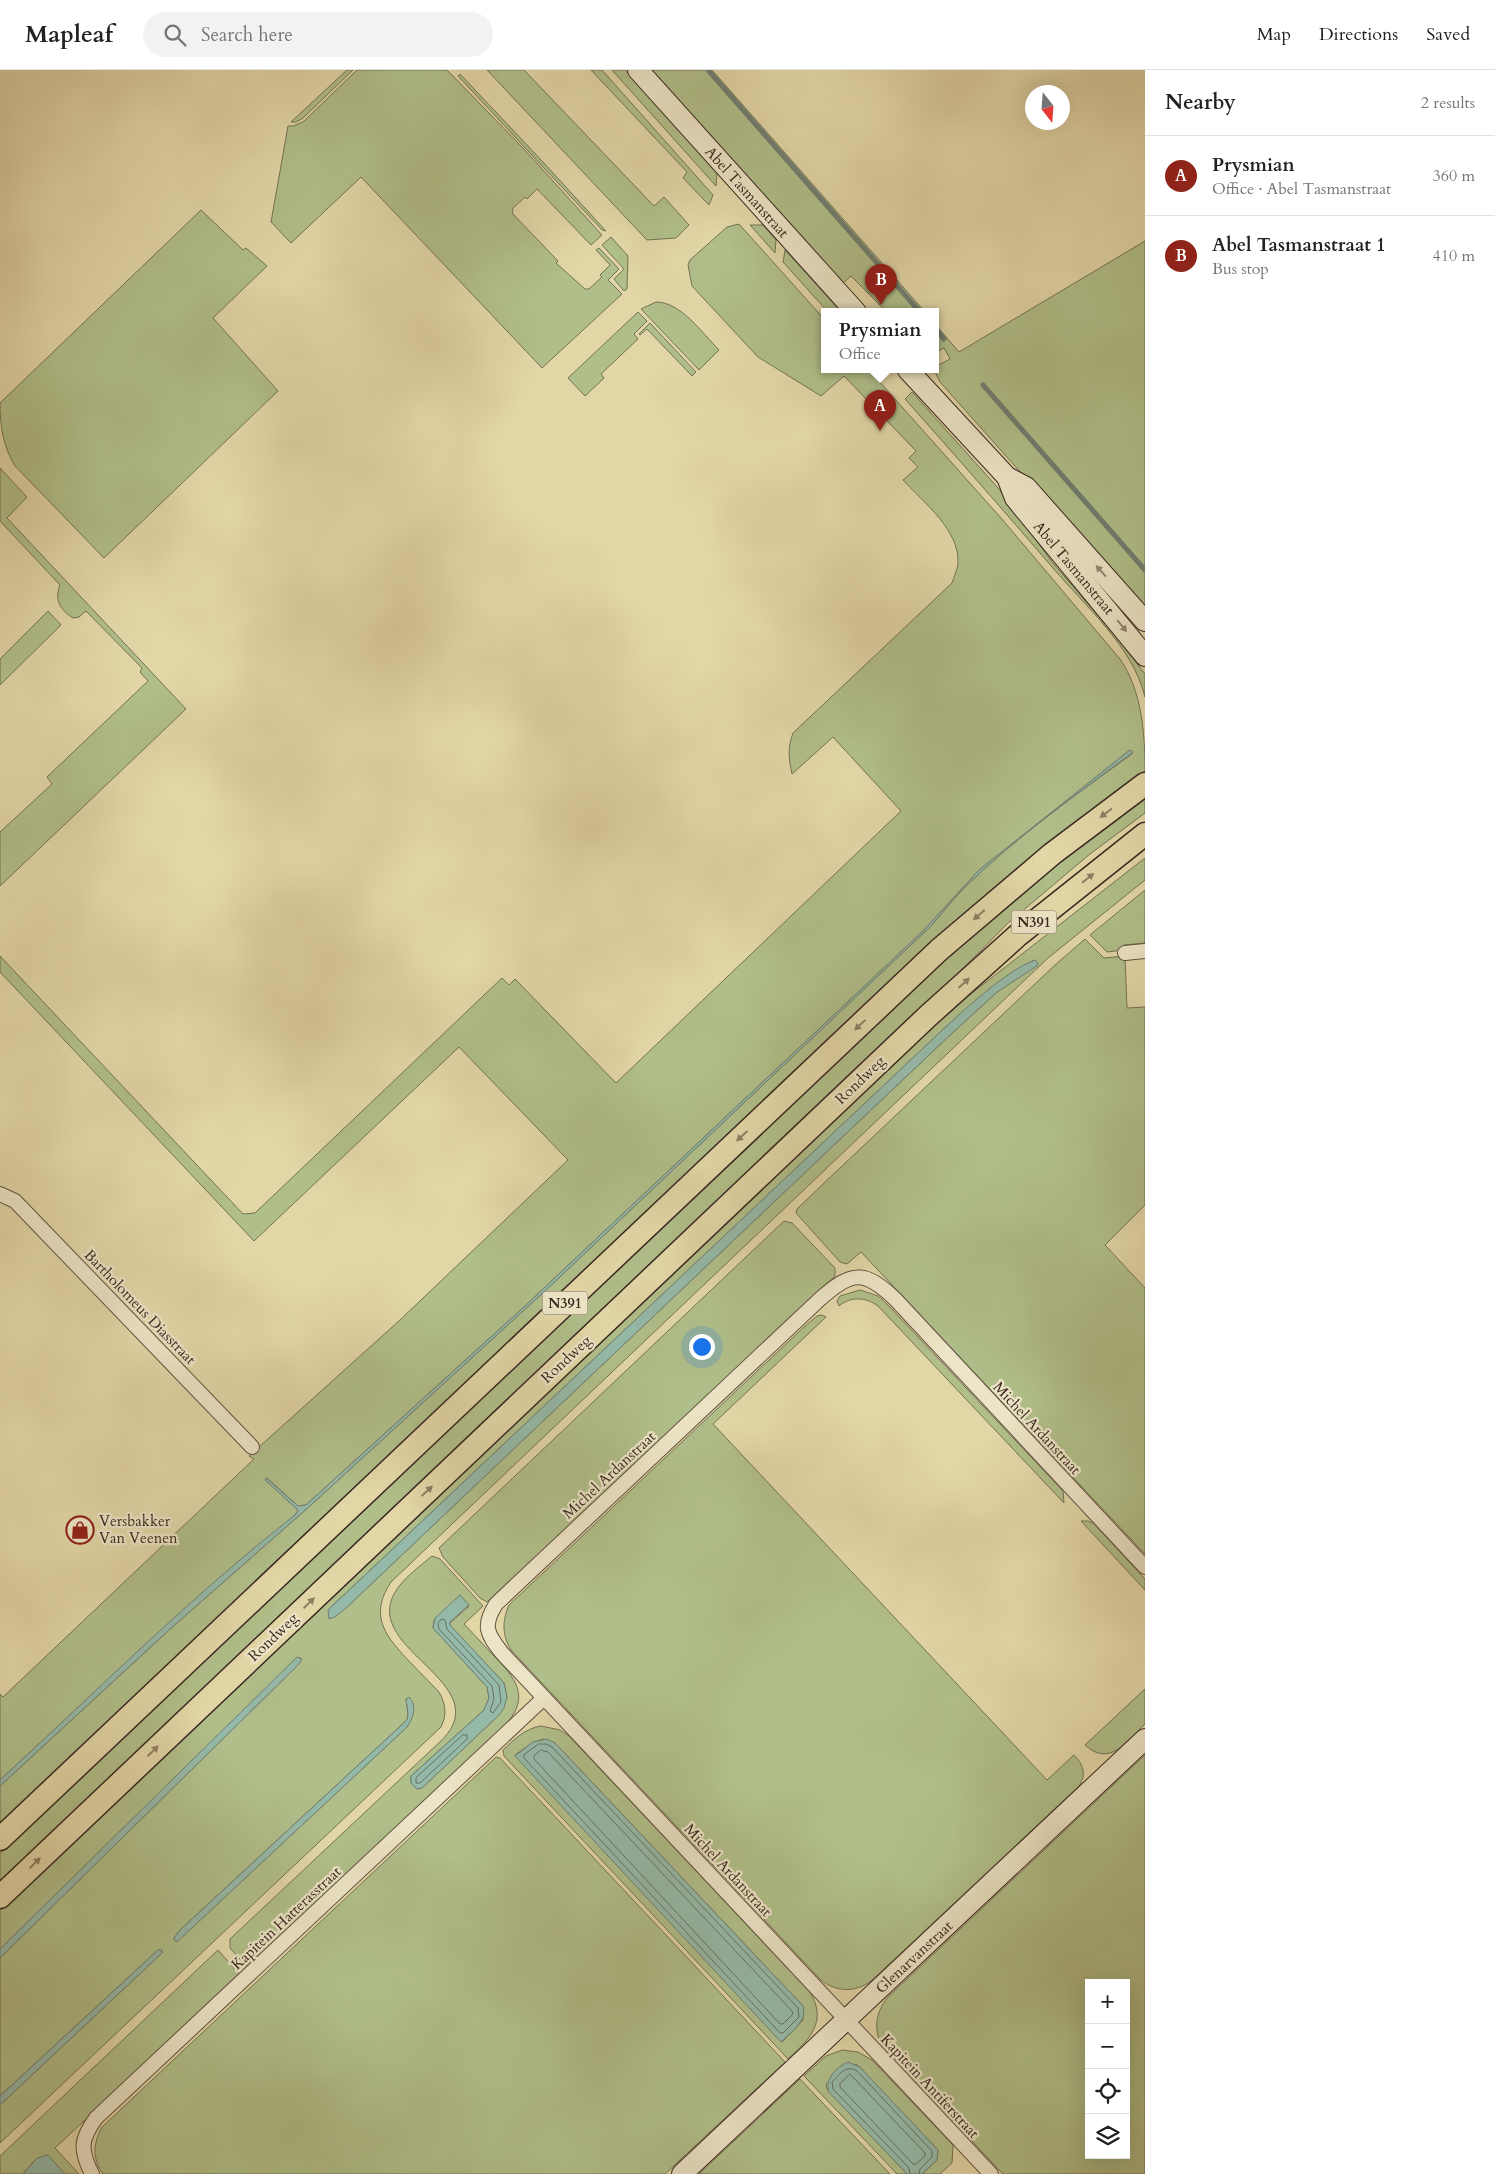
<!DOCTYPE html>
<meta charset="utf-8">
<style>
:root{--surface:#fff;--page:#f2f2f2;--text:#202124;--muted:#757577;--line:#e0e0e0;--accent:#8f2418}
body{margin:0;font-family:Cardo,serif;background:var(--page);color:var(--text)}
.controls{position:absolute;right:15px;bottom:15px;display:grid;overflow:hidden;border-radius:0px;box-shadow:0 5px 20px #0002}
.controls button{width:45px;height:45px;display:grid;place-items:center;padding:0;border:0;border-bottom:1px solid var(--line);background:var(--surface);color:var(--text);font:25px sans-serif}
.compass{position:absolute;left:1025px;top:15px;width:45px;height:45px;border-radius:50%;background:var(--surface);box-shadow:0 5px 20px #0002;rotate:163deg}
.you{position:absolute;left:701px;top:1276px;width:18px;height:18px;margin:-12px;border:4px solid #fff;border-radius:50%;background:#1a73e8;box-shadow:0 0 0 8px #1a73e833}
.badge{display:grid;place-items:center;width:32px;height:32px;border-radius:50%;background:var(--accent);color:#fff;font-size:16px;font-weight:700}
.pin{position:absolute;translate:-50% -41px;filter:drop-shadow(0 1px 2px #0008)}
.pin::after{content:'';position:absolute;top:26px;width:18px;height:15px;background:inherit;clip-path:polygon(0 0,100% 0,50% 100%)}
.popup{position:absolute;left:821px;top:238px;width:118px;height:65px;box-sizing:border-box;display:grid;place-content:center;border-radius:0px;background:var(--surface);filter:drop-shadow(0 1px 4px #0005);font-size:16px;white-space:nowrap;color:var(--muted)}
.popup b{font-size:19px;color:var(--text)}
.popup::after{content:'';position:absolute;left:50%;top:100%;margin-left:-10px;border:10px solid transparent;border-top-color:var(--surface)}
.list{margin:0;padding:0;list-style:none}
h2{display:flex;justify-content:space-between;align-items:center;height:65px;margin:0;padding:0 20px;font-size:21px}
h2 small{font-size:16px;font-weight:400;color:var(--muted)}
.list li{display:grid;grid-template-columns:32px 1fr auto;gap:15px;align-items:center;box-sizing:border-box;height:80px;padding:0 20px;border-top:1px solid var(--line)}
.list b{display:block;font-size:19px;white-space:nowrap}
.list p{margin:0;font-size:16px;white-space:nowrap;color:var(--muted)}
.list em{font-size:16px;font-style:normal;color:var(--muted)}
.icon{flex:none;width:28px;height:28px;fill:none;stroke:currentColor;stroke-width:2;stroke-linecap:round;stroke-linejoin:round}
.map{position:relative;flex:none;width:1145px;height:2104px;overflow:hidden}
header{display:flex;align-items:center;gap:30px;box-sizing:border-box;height:70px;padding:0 25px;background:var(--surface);border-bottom:1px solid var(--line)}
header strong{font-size:24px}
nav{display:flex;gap:28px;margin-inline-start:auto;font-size:18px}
.search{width:350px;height:45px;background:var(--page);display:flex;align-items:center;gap:12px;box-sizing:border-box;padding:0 18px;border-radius:28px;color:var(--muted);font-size:19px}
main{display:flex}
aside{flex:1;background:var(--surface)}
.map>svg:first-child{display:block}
.green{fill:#b0be89;stroke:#747254;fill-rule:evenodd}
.water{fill:#95b9a8;stroke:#707f71}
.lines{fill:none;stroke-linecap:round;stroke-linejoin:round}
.shore{stroke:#667063;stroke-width:1}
.stream{stroke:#707f71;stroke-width:5}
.street-casing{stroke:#625340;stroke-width:16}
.secondary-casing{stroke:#38271e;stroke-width:22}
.primary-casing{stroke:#38271e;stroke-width:25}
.street{stroke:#ece4c6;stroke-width:14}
.secondary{stroke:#ece4c6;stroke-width:20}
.primary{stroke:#e2d6a7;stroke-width:22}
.oneway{fill:#928672}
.oneway2{fill:#8d7e62}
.labels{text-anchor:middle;stroke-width:4.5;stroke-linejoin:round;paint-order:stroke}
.shield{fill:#ece4c6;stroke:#6e6050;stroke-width:1}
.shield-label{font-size:14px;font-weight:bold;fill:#38271e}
.street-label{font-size:15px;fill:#38271e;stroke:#ece4c6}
.poi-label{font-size:15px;fill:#38271e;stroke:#ece4c6;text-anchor:start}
</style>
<header>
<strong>Mapleaf</strong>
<div class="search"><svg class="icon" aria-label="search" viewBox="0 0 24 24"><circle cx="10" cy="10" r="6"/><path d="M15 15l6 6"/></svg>Search here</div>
<nav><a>Map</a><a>Directions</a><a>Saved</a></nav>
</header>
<main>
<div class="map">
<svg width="1145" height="2104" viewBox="0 0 1145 2104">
<rect width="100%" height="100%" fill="#e2d6a7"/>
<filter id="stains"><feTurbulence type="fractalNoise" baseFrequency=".004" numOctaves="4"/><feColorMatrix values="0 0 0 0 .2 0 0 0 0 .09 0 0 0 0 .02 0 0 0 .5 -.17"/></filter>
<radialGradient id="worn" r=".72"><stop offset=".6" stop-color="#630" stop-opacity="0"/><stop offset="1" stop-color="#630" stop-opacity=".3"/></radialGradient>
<g class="green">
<polygon points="347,0 353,0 303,48 296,52 291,52"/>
<polygon points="357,0 447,0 523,78 602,165 591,175 537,119 527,129 525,127 512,139 513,141 512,143 558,191 556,193 585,219 589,219 602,207 600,205 610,195 596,180 599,178 619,199 608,210 622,224 542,298 361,107 291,173 271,152 288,56 293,56 303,52"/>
<polygon points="487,0 524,0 654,136 664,127 689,155 676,168 647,170 645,168"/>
<polygon points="591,0 602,0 713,125 709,135 683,108 687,102"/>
<polygon points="612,0 625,0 717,103 716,116"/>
<polygon points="651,0 712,0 925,242 887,242 851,206 842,214"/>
<polygon points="460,4 543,92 606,161 602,160 458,6"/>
<path d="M201,140L243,180L246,178L267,196L213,248L278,321L104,488L15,396C3,376 0,356 0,333Z"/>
<path d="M739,154L825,250V300H869L1001,448L1120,589C1142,621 1145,664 1145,701L1081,748L0,1757V1716L169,1560L311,1435L546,1220L932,855C943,842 953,829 965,817C1016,767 1076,725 1133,683L1130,680L979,800L924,860L525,1236L306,1435L298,1436L267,1408L266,1410L297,1439L298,1440L295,1445L191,1534L0,1710V1624L3,1627L254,1389L249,1386L400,1250L568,1090L459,977L254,1171L0,902V886L243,1144L255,1143L502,908L509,915L515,909L616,1013L901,741L833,667L792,704C789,689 787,679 793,663L952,513C954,507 957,500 958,494C960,460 924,433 903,410L918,397L909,388L916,381L844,306L821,326L758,287L692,216L688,195L690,190L727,157Z"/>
<polygon points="750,155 763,155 776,170 775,183"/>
<polygon points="611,167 628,186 627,219 624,221 614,209 624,199 602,175"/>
<polygon points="1145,171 1145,542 940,312 934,300 935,297 950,289 944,278 935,283 935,254 959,282"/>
<polygon points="785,180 786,181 841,242 828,242 783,192"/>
<path d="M656,232C681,232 702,263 719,280L699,300L641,239Z"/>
<polygon points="638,242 647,251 634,264 638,269 601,304 604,308 585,326 568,308"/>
<polygon points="650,253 696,302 692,306 647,259 640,265 639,264"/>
<path d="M912,322L999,419L1052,492L1120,571L1145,604V627C1133,577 1086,537 1053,498C1004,441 955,385 905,329Z"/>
<path d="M0,398L27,427L7,448L186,639L0,816V762L52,714L47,707L148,611L140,602L142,598L86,541L79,547L73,548C60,540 54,529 60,515L0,451Z"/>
<polygon points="48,541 61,555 0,615 0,589"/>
<polygon points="1145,725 1145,743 1090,784 1008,853 928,934 0,1811 0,1783 915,915 1020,823"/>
<path d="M1145,788V810L1048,888L391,1512C370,1544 383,1563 406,1588C417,1599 428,1611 439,1622C446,1634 447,1645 441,1657L0,2073V2035L163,1882L158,1880L0,2026V1888L299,1594L300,1587L0,1879V1840L785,1093L958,934ZM1034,890L1038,893L997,922L949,966L346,1538L328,1540L950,953L1009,905ZM406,1629L413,1633C413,1643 413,1649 406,1658L184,1865L174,1868L180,1860L407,1650L408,1644Z"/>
<polygon points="1145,820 1145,873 1124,875 1124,880 1107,882 1090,865"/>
<polygon points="1085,869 1104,888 1125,886 1127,938 1145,937 1145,1135 1105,1175 1145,1218 1145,1484 861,1182 847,1194 840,1192 796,1143 797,1139 823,1114 1055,895"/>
<polygon points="784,1151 792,1153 835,1198 835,1206 487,1532 480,1528 443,1487 439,1478"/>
<path d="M860,1220L878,1226L887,1234L1063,1421L1064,1433L878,1236C866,1227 851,1226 839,1236L837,1231L840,1226Z"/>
<path d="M822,1245L826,1247L713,1354L1047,1710L1074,1685C1083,1694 1087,1704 1079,1716L871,1911C855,1923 836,1922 821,1910L511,1580C502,1565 502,1551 509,1535L804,1257L817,1246Z"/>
<polygon points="1081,1451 1088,1451 1093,1453 1145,1509 1145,1520"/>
<path d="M432,1486L440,1489L483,1536L464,1554C474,1565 484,1575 494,1586C514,1607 531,1625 507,1653L247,1897L230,1878V1869L443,1669C496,1613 364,1580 394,1524C402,1509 419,1497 432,1486ZM469,1536L450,1553V1556L504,1613L507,1627L499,1645L422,1718L417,1719L411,1713V1706L484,1640L489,1628L487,1617L433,1558L434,1550Z"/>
<path d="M1145,1619V1654C1127,1671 1110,1698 1085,1675Z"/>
<path d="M541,1656L560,1660L569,1666L809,1921C829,1951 809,1970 788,1989L504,1686L503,1680C515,1669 524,1659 541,1656ZM543,1669L555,1673L803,1936V1950L782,1972L515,1685L532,1673Z"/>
<path d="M1145,1685V2104H1003L882,1975C873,1959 876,1943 887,1928ZM1089,1913H1126V2085H1089Z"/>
<path d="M496,1687L500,1688L785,1992L665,2104H103C92,2089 93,2073 102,2057Z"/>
<polygon points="218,1880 240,1905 55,2078 79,2104 65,2104 47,2085 34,2091 23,2104 0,2104 0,2086"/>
<polygon points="842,1980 858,1982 872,1990 953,2075 952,2093 940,2104 922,2104 937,2090 938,2080 856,1994 826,2014 827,2019 907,2104 897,2104 804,2006 826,1986"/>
<polygon points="800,2009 890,2104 699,2104"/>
</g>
<g class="water">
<path d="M1130,680L1133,682C1076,725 1016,767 965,817C953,829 943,842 932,855L546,1220L311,1435L169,1560L0,1716V1710C97,1621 191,1526 295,1445L298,1441L297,1439L265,1410L266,1408L298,1436L306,1435L525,1236L924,860L979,800Z"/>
<path d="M1035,890L1038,893L1037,896L997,922L949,966L346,1538L335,1547L329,1549L328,1540L919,982C947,956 1000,903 1035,890Z"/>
<polygon points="460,1525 469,1535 450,1552 450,1555 504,1613 507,1627 504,1638 499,1645 422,1718 417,1719 411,1713 411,1706 484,1640 489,1628 487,1617 433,1558 435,1548"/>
<polygon points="297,1587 302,1589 299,1594 0,1888 0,1879"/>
<path d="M409,1627C418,1636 413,1649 406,1658L178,1871H175L174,1868L180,1860L407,1650L408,1644L406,1629Z"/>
<path d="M547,1669L555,1673L803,1936C808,1951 791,1962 781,1972L515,1686L533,1672Z"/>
<polygon points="158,1880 162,1880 162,1883 0,2035 0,2026"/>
<path d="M848,1992L860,1997L938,2080L937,2090L922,2104H907L829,2022C824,2009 837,1997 848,1992Z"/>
<polygon points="48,2085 65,2104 23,2104 37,2088"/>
</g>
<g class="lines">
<g class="shore">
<polygon points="442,1549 445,1550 447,1559 499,1615 501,1632 493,1643 490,1641 494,1629 492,1616 439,1559 438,1554"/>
<polygon points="463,1665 467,1665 467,1669 420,1713 416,1713 416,1708"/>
<polygon points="539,1674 546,1674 552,1677 798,1938 799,1947 783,1963 780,1963 524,1688 524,1685"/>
<polygon points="541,1680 548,1682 792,1941 793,1944 783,1954 780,1954 534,1689 534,1686"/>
<polygon points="850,2004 925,2083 925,2086 916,2094 913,2094 840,2017 840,2014"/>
<path d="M910,2104L909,2098L833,2019L832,2012C839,2005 846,1994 857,2001L932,2081V2087L920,2099L919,2104"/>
</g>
<g class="stream">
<polyline points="708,0 920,242"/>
<polyline points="935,259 944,269"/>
<polyline points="983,315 1145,500"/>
</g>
<g class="street-casing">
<g id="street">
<polyline points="1125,883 1145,881"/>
<polyline points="0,1124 15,1131 252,1377"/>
<path d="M92,2104C80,2080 80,2070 96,2048L544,1628"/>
<path d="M991,2104L502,1583C487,1564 482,1556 496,1534L820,1229C852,1201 864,1199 896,1230L1145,1497"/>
</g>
</g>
<g class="secondary-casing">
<g id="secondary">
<polyline points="638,0 856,242"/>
<polyline points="908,300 1007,407 1026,417 1145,551"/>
<polyline points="1007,407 1015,428 1145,586"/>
<polyline points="682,2104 1145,1669"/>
</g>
</g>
<g class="primary-casing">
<g id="primary">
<polyline points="0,1769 939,880 1052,784 1145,714"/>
<polyline points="0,1827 928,946 1017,866 1145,764"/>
</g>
</g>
<use href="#street" class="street"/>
<use href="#secondary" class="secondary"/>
<use href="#primary" class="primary"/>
</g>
<defs><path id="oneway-solid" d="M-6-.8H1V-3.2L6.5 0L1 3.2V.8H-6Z" transform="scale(1.25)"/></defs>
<g class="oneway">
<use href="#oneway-solid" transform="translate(1101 501) rotate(-132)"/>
<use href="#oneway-solid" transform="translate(1122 556) rotate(51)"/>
</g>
<g class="oneway2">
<use href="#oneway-solid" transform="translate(1106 743) rotate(143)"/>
<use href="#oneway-solid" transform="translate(1088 808) rotate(-39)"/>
<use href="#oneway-solid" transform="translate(979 845) rotate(139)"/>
<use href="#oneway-solid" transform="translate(964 913) rotate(-42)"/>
<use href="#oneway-solid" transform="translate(860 955) rotate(137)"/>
<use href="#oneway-solid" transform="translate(742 1066) rotate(137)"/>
<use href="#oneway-solid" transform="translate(427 1421) rotate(-43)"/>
<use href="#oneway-solid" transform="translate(309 1533) rotate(-44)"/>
<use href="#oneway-solid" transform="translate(153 1681) rotate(-44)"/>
<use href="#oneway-solid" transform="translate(35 1793) rotate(-44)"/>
</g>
<defs>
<g id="shop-ring" transform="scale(1.4375)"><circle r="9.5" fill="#ece4c6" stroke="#8f2418" stroke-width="1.5"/><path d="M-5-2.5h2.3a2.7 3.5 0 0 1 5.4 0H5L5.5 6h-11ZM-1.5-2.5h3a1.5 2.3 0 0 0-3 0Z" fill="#8f2418"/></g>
</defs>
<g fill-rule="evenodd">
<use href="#shop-ring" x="80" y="1460"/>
</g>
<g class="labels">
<g class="shield">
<rect x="1011.5" y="840.5" width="45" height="23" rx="4"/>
<rect x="542.5" y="1221.5" width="45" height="23" rx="4"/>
</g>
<g class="shield-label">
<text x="1034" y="857">N391</text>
<text x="565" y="1238">N391</text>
</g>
<g class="street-label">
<text transform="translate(747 122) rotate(48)" y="5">Abel Tasmanstraat</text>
<text transform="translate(1074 498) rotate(50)" y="5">Abel Tasmanstraat</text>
<text transform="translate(860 1010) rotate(-44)" y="5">Rondweg</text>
<text transform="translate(140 1237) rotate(46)" y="5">Bartholomeus Diasstraat</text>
<text transform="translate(566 1289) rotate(-43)" y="5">Rondweg</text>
<text transform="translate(1037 1358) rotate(47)" y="5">Michel Ardanstraat</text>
<text transform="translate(609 1405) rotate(-43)" y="5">Michel Ardanstraat</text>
<text transform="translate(273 1567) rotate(-44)" y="5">Rondweg</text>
<text transform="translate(728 1800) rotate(47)" y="5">Michel Ardanstraat</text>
<text transform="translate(286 1848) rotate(-43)" y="5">Kapitein Hatterasstraat</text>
<text transform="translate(914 1887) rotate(-43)" y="5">Glenarvanstraat</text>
<text transform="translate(930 2016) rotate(47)" y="5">Kapitein Antiferstraat</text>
</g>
<g class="poi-label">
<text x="99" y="1456">Versbakker<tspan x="99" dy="17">Van Veenen</tspan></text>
</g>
</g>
<rect width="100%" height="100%" filter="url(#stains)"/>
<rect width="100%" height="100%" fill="url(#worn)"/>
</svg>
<div class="controls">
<button>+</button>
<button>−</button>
<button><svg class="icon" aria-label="locate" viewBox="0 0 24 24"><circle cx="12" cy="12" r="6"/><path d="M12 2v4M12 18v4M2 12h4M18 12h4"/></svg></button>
<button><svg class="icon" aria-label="layers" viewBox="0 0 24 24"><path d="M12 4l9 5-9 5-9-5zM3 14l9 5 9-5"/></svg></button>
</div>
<svg class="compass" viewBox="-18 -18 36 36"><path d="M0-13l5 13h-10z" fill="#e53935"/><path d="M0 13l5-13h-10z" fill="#757577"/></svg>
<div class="you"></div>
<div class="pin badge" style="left:880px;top:361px">A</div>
<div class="popup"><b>Prysmian</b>Office</div>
<div class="pin badge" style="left:881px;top:235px">B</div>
</div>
<aside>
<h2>Nearby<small>2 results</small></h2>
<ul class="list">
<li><span class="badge">A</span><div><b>Prysmian</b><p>Office · Abel Tasmanstraat</p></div><em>360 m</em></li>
<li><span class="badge">B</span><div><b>Abel Tasmanstraat 1</b><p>Bus stop</p></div><em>410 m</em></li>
</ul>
</aside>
</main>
